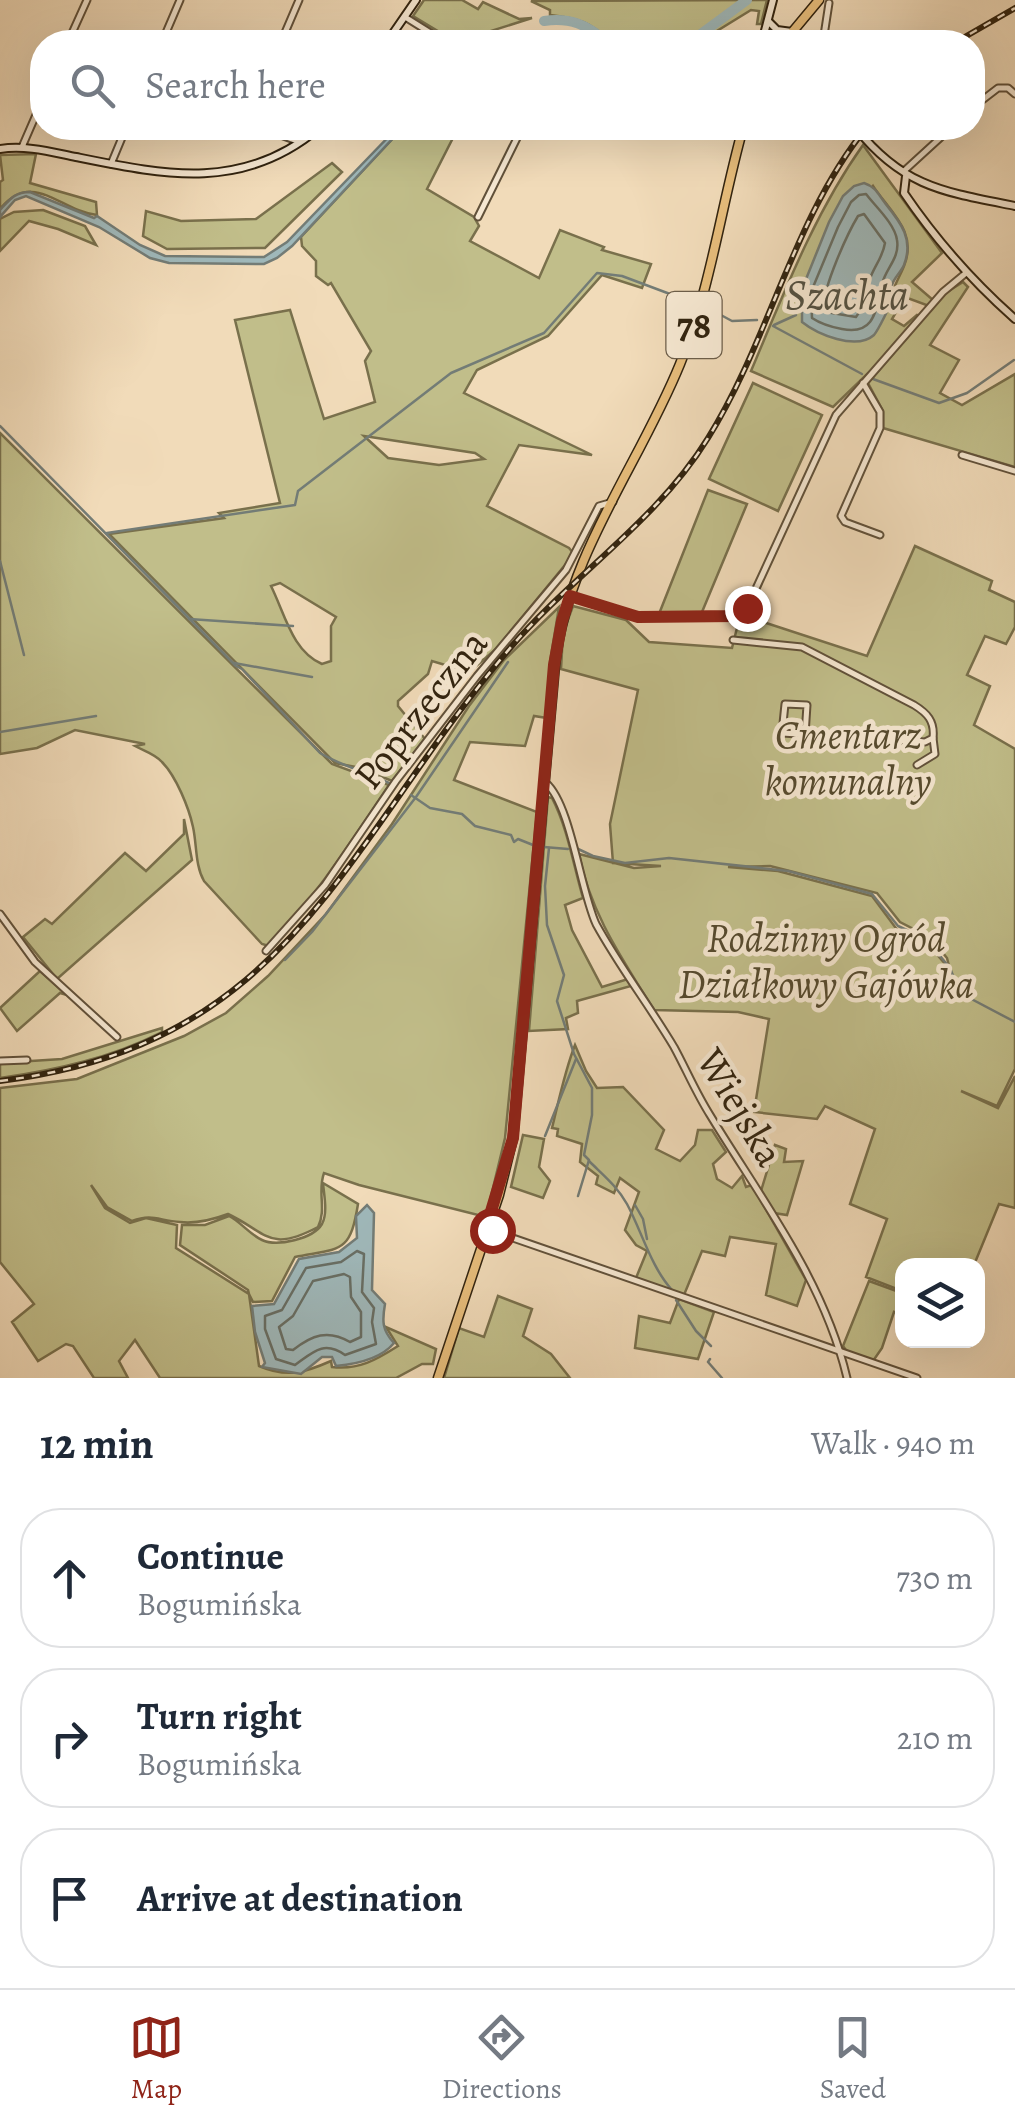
<!DOCTYPE html>
<meta charset="utf-8">
<style>
:root{--surface:#fff;--page:#f6f6f7;--text:#1f2937;--muted:#747a83;--line:#e0e1e3;--accent:#8f2418}
body{margin:0;font-family:Alegreya,serif;background:var(--page);color:var(--text)}
.controls{position:absolute;right:30px;bottom:30px;display:grid;overflow:hidden;border-radius:20px;box-shadow:0 10px 40px #0002}
.controls button{width:90px;height:90px;display:grid;place-items:center;padding:0;border:0;border-bottom:2px solid var(--line);background:var(--surface);color:var(--text);font:50px sans-serif}
.stop{position:absolute;width:30px;height:30px;margin:-22px;border:8px solid #8f2418;border-radius:50%;background:#fff}
.stop.end{background:#8f2418;border-color:#fff;box-shadow:0 2px 10px #0008}
.list{margin:0;padding:0;list-style:none}
h2{display:flex;justify-content:space-between;align-items:center;height:130px;margin:0;padding:0 40px;font-size:42px}
h2 small{font-size:32px;font-weight:400;color:var(--muted)}
.list li{display:grid;grid-template-columns:65px 1fr auto;gap:30px;align-items:center;box-sizing:border-box;height:140px;margin:0 20px 20px;padding:0 20px;border:2px solid var(--line);border-radius:40px}
.list b{display:block;font-size:38px;white-space:nowrap}
.list p{margin:0;font-size:32px;white-space:nowrap;color:var(--muted)}
.list em{font-size:32px;font-style:normal;color:var(--muted)}
.icon{flex:none;width:55px;height:55px;fill:none;stroke:currentColor;stroke-width:2;stroke-linecap:round;stroke-linejoin:round}
.map{position:relative;flex:none;width:1015px;height:1378px;overflow:hidden}
.search{position:absolute;background:var(--surface);box-shadow:0 10px 40px #0002;left:30px;right:30px;top:30px;height:110px;display:flex;align-items:center;gap:25px;box-sizing:border-box;padding:0 35px;border-radius:40px;color:var(--muted);font-size:38px}
.sheet{height:610px;background:var(--surface)}
nav{display:flex;justify-content:space-around;align-items:center;box-sizing:border-box;height:140px;border-top:2px solid var(--line);background:var(--surface);font-size:28px;color:var(--muted)}
nav a{display:grid;justify-items:center;gap:5px}
nav .on{color:var(--accent)}
.map>svg:first-child{display:block}
.green{fill:#c1be8a;stroke:#79704c;stroke-width:2.5;fill-rule:evenodd}
.water{fill:#9fb8ba;stroke:#737c76;stroke-width:2.5}
.lines{fill:none;stroke-linecap:round;stroke-linejoin:round}
.shore{stroke:#686e64;stroke-width:2.5}
.stream{stroke:#737c76;stroke-width:2.5}
.river{stroke:#9fb8ba;stroke-width:10}
.street-casing{stroke:#61513a;stroke-width:9}
.secondary-casing{stroke:#31230f;stroke-width:10}
.primary-casing{stroke:#31230f;stroke-width:11}
.street{stroke:#f6e8d2;stroke-width:5}
.secondary{stroke:#f6e8d2;stroke-width:6}
.primary{stroke:#e8be7c;stroke-width:8}
.rail-casing{stroke:#31230f;stroke-width:6}
.rail{stroke:#f6e8d2;stroke-width:2.5;stroke-dasharray:8;stroke-linecap:butt}
.route{stroke:#8f2418;stroke-width:12}
.labels{text-anchor:middle;stroke-width:9;stroke-linejoin:round;paint-order:stroke}
.shield{fill:#f6e8d2;stroke:#6c5e4a;stroke-width:2.5}
.shield-label{font-size:38px;font-weight:bold;fill:#31230f}
.street-label{font-size:40px;fill:#31230f;stroke:#f6e8d2}
.park-label{font-size:40px;font-style:italic;fill:#554a2e;stroke:#f6e8d2}
.water-label{font-size:42px;font-style:italic;fill:#525042;stroke:#f6e8d2}
</style>
<div class="map">
<svg width="1015" height="1378" viewBox="0 0 1015 1378">
<rect width="100%" height="100%" fill="#f1dbb9"/>
<filter id="stains"><feTurbulence type="fractalNoise" baseFrequency=".002" numOctaves="4"/><feColorMatrix values="0 0 0 0 .2 0 0 0 0 .09 0 0 0 0 .02 0 0 0 .5 -.17"/></filter>
<radialGradient id="worn" r=".72"><stop offset=".6" stop-color="#630" stop-opacity="0"/><stop offset="1" stop-color="#630" stop-opacity=".3"/></radialGradient>
<g class="green">
<polygon points="424,0 462,0 478,9 483,2 519,19 532,18 456,42 413,16"/>
<path d="M767,0L761,24H757L759,11L751,10L699,42H612C588,21 581,19 550,15V10L531,1Z"/>
<path d="M410,128H458L427,189L474,217L479,226L470,241L539,278L560,230L604,247L602,250L651,264L642,288L602,275L548,336L477,370L464,393L592,455L519,445L487,506L569,548L574,554L496,649L469,672L432,661L428,674L398,701V706L425,739L392,781L361,768L335,763L109,534L224,518L219,513L280,503L235,320L290,310L324,419L375,402L365,361L371,351L331,283L328,285L316,276V261L302,246L301,237L397,134ZM364,436L475,453L484,459L439,465L388,458ZM280,583L336,617L331,626V661L322,664C292,651 285,614 271,586Z"/>
<path d="M863,145L942,253L912,282L933,300L929,306L905,297L892,319L904,326L917,315L920,316L887,355L833,407L751,371C784,293 814,214 863,145ZM873,186C890,212 918,232 904,266C898,281 892,287 891,304L802,289L815,261Z"/>
<path d="M36,154L30,183L96,202L97,215C59,211 34,169 0,209V182L3,180L0,155Z"/>
<polygon points="332,163 342,172 265,248 167,249 143,236 146,211 181,221 256,219"/>
<polygon points="43,210 85,226 96,245 58,229 29,221 0,251 0,219 14,212"/>
<polygon points="963,282 968,287 930,345 959,360 940,393 962,405 1015,374 1015,467 883,428 883,411 868,383 944,294"/>
<polygon points="753,383 822,415 778,511 709,479"/>
<path d="M0,433L332,764L389,785C352,840 316,897 269,946L262,944L204,881C195,865 197,845 193,827C189,808 176,776 162,762C155,754 144,751 135,746L145,744L75,730L37,748L0,754Z"/>
<polygon points="708,490 747,504 702,612 659,614"/>
<path d="M915,546L992,581L989,590L1015,602V627L1006,644L985,636L967,675L990,686L974,725L1015,749V1069L997,1106L961,1091L998,1108L1015,1076V1208L999,1204L974,1265L902,1266V1291L866,1277L887,1219L850,1204L875,1129L825,1106L817,1119L754,1112L769,1019L738,1012L654,1010C623,960 590,913 579,854L634,868L661,866L613,863L610,824L638,690L561,669L563,633L573,606L626,620L649,642L732,648L737,628L757,620L867,656ZM770,866L877,893L900,922L931,938L947,958L954,986L947,966L924,940L898,931L872,896L778,871L728,867Z"/>
<path d="M559,607L550,662L547,718L534,716L525,746L470,742L454,780L537,812L505,1138L486,1217L359,1185L324,1173C317,1192 327,1209 318,1227C269,1253 268,1233 228,1214C212,1220 197,1224 180,1222C159,1221 153,1213 132,1221L107,1207L91,1185L105,1208L130,1223L146,1218L177,1225L176,1248L249,1294L248,1290L180,1245L182,1225H205L229,1216C241,1222 249,1234 262,1240C277,1247 313,1239 322,1224C328,1213 324,1195 323,1183L358,1204C350,1254 341,1248 295,1257L272,1301L253,1302L249,1294L259,1366C287,1378 304,1373 331,1361L332,1367C359,1370 376,1360 398,1346L386,1327L436,1349L433,1364H422L396,1378H160L135,1340L119,1361L128,1378H94L73,1346L66,1344L38,1361L12,1322L34,1304L0,1262V1088L77,1079L184,1036L226,1013L268,976L326,914L392,824L469,706L504,660Z"/>
<path d="M548,797L552,798C568,829 573,864 583,898L565,905L572,930L602,987L628,979L631,986L577,1001L578,1013L566,1018L568,1029L529,1031Z"/>
<polygon points="184,819 192,860 57,979 23,937 45,919 52,924 125,853 146,871 184,834"/>
<polygon points="40,971 67,995 60,993 17,1031 0,1008"/>
<path d="M162,1028V1032C110,1058 57,1070 0,1078V1063L62,1059Z"/>
<path d="M575,1045L586,1071L597,1088L623,1087L664,1130L656,1149L680,1161L695,1145L698,1130H712L726,1152L713,1164L717,1179L732,1188L742,1176L746,1187L752,1185L806,1280L797,1306L766,1295L776,1244L730,1237L725,1256L702,1251L684,1295L636,1278L647,1251L636,1245L625,1230L639,1192L620,1178L614,1193L596,1184L598,1176L580,1162L582,1144L557,1136L558,1129L552,1128C559,1100 565,1070 575,1045Z"/>
<polygon points="523,1135 544,1139 539,1167 550,1181 543,1198 511,1187"/>
<polygon points="775,1145 786,1149 784,1162 803,1161 787,1215 774,1213 761,1191"/>
<polygon points="869,1281 902,1293 902,1315 894,1312 882,1348 873,1361 848,1353 843,1346"/>
<polygon points="498,1296 532,1309 523,1336 551,1354 570,1378 444,1378 459,1328 484,1337"/>
<polygon points="679,1299 714,1312 698,1359 635,1348 639,1316 670,1323"/>
</g>
<g class="water">
<path d="M397,128H409L397,134L292,246L277,258L264,264L169,263L150,258L99,227L26,196L15,200L0,217V210C10,199 15,192 30,192L94,218L97,216L140,245L165,256L264,257L287,242Z"/>
<path d="M864,183C876,187 878,194 885,203C901,223 914,239 904,265C901,272 894,278 892,285C889,293 892,300 889,308C885,315 879,329 874,335C856,351 817,334 802,322V289L829,222L843,196L854,186Z"/>
<path d="M367,1205L374,1213L372,1290L385,1304C382,1321 382,1330 394,1343C381,1359 357,1364 336,1366L332,1357H322L301,1374L262,1367L265,1363L255,1332L252,1306L274,1304L299,1259L339,1252L357,1238L356,1216Z"/>
</g>
<g class="lines">
<g class="shore">
<path d="M866,194C875,206 895,224 897,240C900,258 886,268 882,284C876,308 876,336 842,329C831,327 821,324 812,318L811,292L838,227L851,202L859,195Z"/>
<path d="M864,214L885,243C883,256 876,264 871,276C865,293 868,301 856,317L826,312L823,308C824,286 846,236 858,216Z"/>
<path d="M357,1251L364,1254L362,1292L374,1308L372,1322L376,1344L345,1355C324,1340 313,1352 295,1365L276,1359L265,1329V1316L282,1310L306,1268L341,1262Z"/>
<path d="M344,1274L350,1277L351,1297L361,1312V1337L350,1342C328,1329 312,1335 293,1350L286,1349L279,1327L293,1316L313,1281Z"/>
</g>
<g class="stream">
<polyline points="706,307 732,321 757,320"/>
<polyline points="774,325 796,315"/>
<polyline points="773,326 862,374"/>
<polyline points="873,379 939,403 967,393 1014,360"/>
<path d="M0,426L236,666L242,669L320,753C342,766 366,772 389,783"/>
<polyline points="107,533 295,505 298,491 451,373 544,333 597,273 622,276 694,303"/>
<polyline points="0,561 24,655"/>
<polyline points="189,619 293,626"/>
<polyline points="234,663 312,677"/>
<polyline points="0,732 96,716"/>
<polyline points="411,795 430,808 462,814 475,826 511,835 514,842 518,839 533,845"/>
<polyline points="544,847 568,849"/>
<polyline points="549,848 545,886 547,925 564,975 557,1001 574,1054 592,1088 592,1115 584,1155 589,1160 578,1196"/>
<polyline points="576,848 593,856 625,863 669,858 788,871 872,894 898,926 926,939 950,968 960,993 1015,1022"/>
<polyline points="285,960 312,932 416,797 508,662"/>
<polyline points="545,1136 576,1059"/>
<path d="M589,1161C603,1175 617,1186 627,1204C642,1232 651,1267 672,1290"/>
<polyline points="635,1205 643,1219 647,1239"/>
<polyline points="676,1300 696,1331 711,1346"/>
<polyline points="710,1359 708,1362 722,1378"/>
</g>
<g class="river">
<path d="M544,21C570,17 588,25 607,42"/>
<polyline points="690,42 747,0"/>
</g>
<g class="street-casing">
<g id="street">
<polyline points="405,17 445,42"/>
<polyline points="68,42 87,0"/>
<polyline points="162,42 180,0"/>
<polyline points="281,42 299,0"/>
<polyline points="823,42 829,3"/>
<polyline points="972,108 998,88 1008,88 1015,94"/>
<polyline points="261,128 300,142"/>
<polyline points="715,128 741,135"/>
<polyline points="22,147 42,101"/>
<polyline points="111,164 126,128"/>
<polyline points="904,171 951,128"/>
<polyline points="478,217 522,128"/>
<polyline points="863,383 880,412 880,428 841,516 845,522 880,535"/>
<polyline points="962,455 1015,471"/>
<polyline points="570,596 639,617 736,616 747,608 836,415 943,292 966,273"/>
<path d="M733,640L802,647L914,705C927,713 935,721 933,738L925,742L782,733L785,704L807,705L805,735"/>
<polyline points="917,765 935,754 933,738"/>
<path d="M546,783C571,805 580,889 596,924C619,966 649,1005 674,1047C686,1069 696,1093 710,1115C761,1199 824,1280 847,1378"/>
<polyline points="0,914 35,962 117,1037"/>
<polyline points="266,951 325,885 396,781 477,676 566,570 599,506 613,502"/>
<polyline points="0,1061 27,1060"/>
<polyline points="487,1229 917,1378"/>
</g>
</g>
<g class="secondary-casing">
<g id="secondary">
<polyline points="768,21 777,30 792,32"/>
<polyline points="387,42 416,0"/>
<polyline points="762,42 773,0"/>
<path d="M856,128C903,187 944,192 1015,206"/>
<path d="M0,149C26,145 51,152 76,157C165,175 243,192 319,128"/>
<path d="M906,176L904,193C936,240 972,281 1015,319"/>
</g>
</g>
<g class="primary-casing">
<g id="primary">
<polyline points="784,42 819,0"/>
<path d="M438,1378L499,1195L513,1138L555,665C567,555 639,465 680,364C711,288 721,206 743,128"/>
</g>
</g>
<use href="#street" class="street"/>
<use href="#secondary" class="secondary"/>
<use href="#primary" class="primary"/>
<g class="rail-casing">
<g id="rail">
<polyline points="956,42 1015,8"/>
<path d="M0,1081C293,1045 344,842 511,647C574,574 657,521 708,438C770,339 792,220 866,128"/>
</g>
</g>
<use href="#rail" class="rail"/>
</g>
<g class="lines">
<polyline class="route" points="492,1230 486,1228 513,1138 554,665 562,621 570,596 638,617 736,616 747,608"/>
</g>
<g class="labels">
<rect class="shield" x="666.5" y="292" width="55" height="66" rx="8"/>
<g class="shield-label">
<text x="694" y="338">78</text>
</g>
<g class="street-label">
<text transform="translate(420 709) rotate(-52)" y="14">Poprzeczna</text>
<text transform="translate(741 1107) rotate(59)" y="14">Wiejska</text>
</g>
<g class="park-label">
<text x="848" y="749">Cmentarz<tspan x="848" dy="46">komunalny</tspan></text>
<text x="826" y="952">Rodzinny Ogród<tspan x="826" dy="46">Działkowy Gajówka</tspan></text>
</g>
<g class="water-label">
<text x="847" y="309">Szachta</text>
</g>
</g>
<rect width="100%" height="100%" filter="url(#stains)"/>
<rect width="100%" height="100%" fill="url(#worn)"/>
</svg>
<div class="controls">
<button><svg class="icon" aria-label="layers" viewBox="0 0 24 24"><path d="M12 4l9 5-9 5-9-5zM3 14l9 5 9-5"/></svg></button>
</div>
<div class="stop" style="left:492px;top:1230px"></div>
<div class="stop end" style="left:747px;top:608px"></div>
<div class="search"><svg class="icon" aria-label="search" viewBox="0 0 24 24"><circle cx="10" cy="10" r="6"/><path d="M15 15l6 6"/></svg>Search here</div>
</div>
<section class="sheet">
<h2>12 min<small>Walk · 940 m</small></h2>
<ul class="list">
<li><svg class="icon" aria-label="ahead" viewBox="0 0 24 24"><path d="M12 20V5M6 11l6-6 6 6"/></svg><div><b>Continue</b><p>Bogumińska</p></div><em>730 m</em></li>
<li><svg class="icon" aria-label="right" viewBox="0 0 24 24"><path d="M7 20v-9h11M14 6l5 5-5 5"/></svg><div><b>Turn right</b><p>Bogumińska</p></div><em>210 m</em></li>
<li><svg class="icon" aria-label="arrive" viewBox="0 0 24 24"><path d="M6 21V4h12l-3 4 3 4H6"/></svg><div><b>Arrive at destination</b></div></li>
</ul>
</section>
<nav>
<a class="on"><svg class="icon" aria-label="map" viewBox="0 0 24 24"><path d="M3 6l6-2 6 2 6-2v14l-6 2-6-2-6 2zM9 4v14M15 6v14"/></svg>Map</a>
<a><svg class="icon" aria-label="directions" viewBox="0 0 24 24"><path d="M12 3l9 9-9 9-9-9zM9 14v-3h6M13 9l2 2-2 2"/></svg>Directions</a>
<a><svg class="icon" aria-label="saved" viewBox="0 0 24 24"><path d="M7 4h10v16l-5-4-5 4z"/></svg>Saved</a>
</nav>
